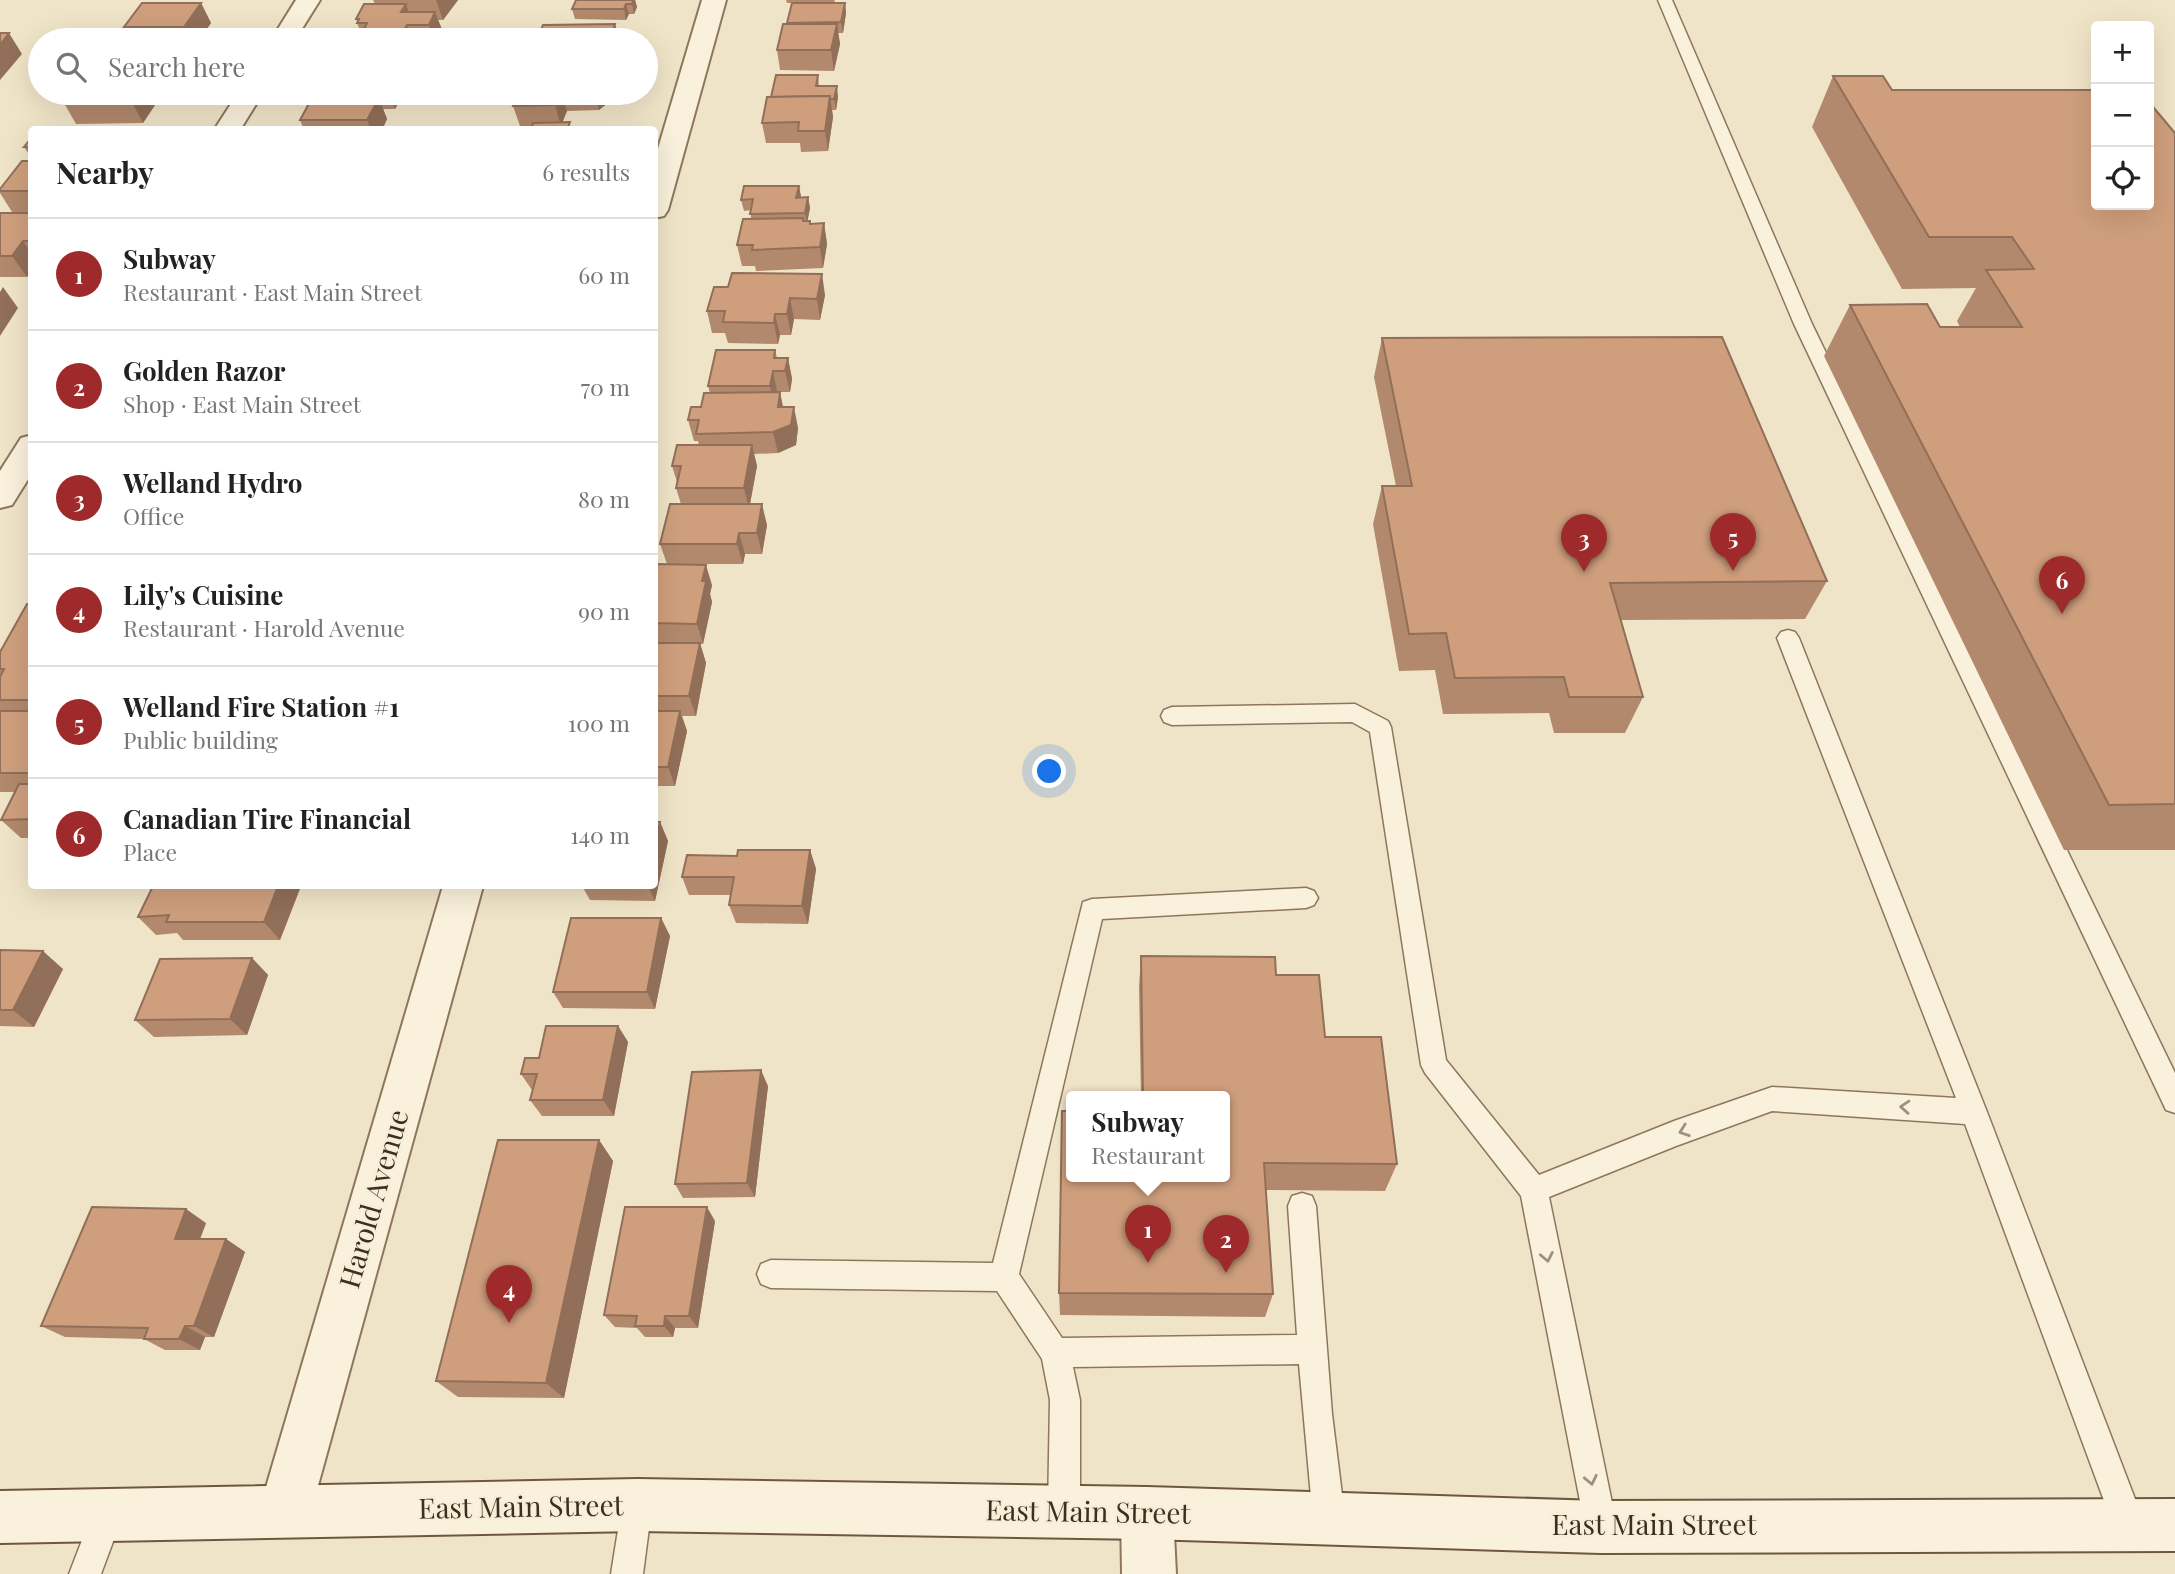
<!DOCTYPE html>
<meta charset="utf-8">
<style>
:root{--surface:#fff;--page:#f2f2f2;--text:#222;--muted:#767676;--line:#e0e0e0;--accent:#9e2a2b}
body{margin:0;font-family:"Playfair Display",serif;background:var(--page);color:var(--text)}
.controls{position:absolute;right:21px;top:21px;display:grid;overflow:hidden;border-radius:7px;box-shadow:0 7px 28px #0002}
.controls button{width:63px;height:63px;display:grid;place-items:center;padding:0;border:0;border-bottom:2px solid var(--line);background:var(--surface);color:var(--text);font:35px sans-serif}
.you{position:absolute;left:1050px;top:772px;width:24px;height:24px;margin:-18px;border:5px solid #fff;border-radius:50%;background:#1a73e8;box-shadow:0 0 0 10px #1a73e833}
.badge{display:grid;place-items:center;width:46px;height:46px;border-radius:50%;background:var(--accent);color:#fff;font-size:23px;font-weight:700}
.pin{position:absolute;translate:-50% -58px;filter:drop-shadow(0 2px 4px #0008)}
.pin::after{content:'';position:absolute;top:37px;width:24px;height:21px;background:inherit;clip-path:polygon(0 0,100% 0,50% 100%)}
.popup{position:absolute;left:1066px;top:1091px;width:164px;height:91px;box-sizing:border-box;display:grid;place-content:center;border-radius:7px;background:var(--surface);filter:drop-shadow(0 2px 5px #0005);font-size:23px;white-space:nowrap;color:var(--muted)}
.popup b{font-size:26px;color:var(--text)}
.popup::after{content:'';position:absolute;left:50%;top:100%;margin-left:-14px;border:14px solid transparent;border-top-color:var(--surface)}
.list{margin:0;padding:0;list-style:none}
h2{display:flex;justify-content:space-between;align-items:center;height:91px;margin:0;padding:0 28px;font-size:30px}
h2 small{font-size:23px;font-weight:400;color:var(--muted)}
.list li{display:grid;grid-template-columns:46px 1fr auto;gap:21px;align-items:center;box-sizing:border-box;height:112px;padding:0 28px;border-top:2px solid var(--line)}
.list b{display:block;font-size:26px;white-space:nowrap}
.list p{margin:0;font-size:23px;white-space:nowrap;color:var(--muted)}
.list em{font-size:23px;font-style:normal;color:var(--muted)}
.icon{flex:none;width:38px;height:38px;fill:none;stroke:currentColor;stroke-width:2;stroke-linecap:round;stroke-linejoin:round}
.map{position:relative;flex:none;width:2175px;height:1574px;overflow:hidden}
.search{position:absolute;background:var(--surface);box-shadow:0 7px 28px #0002;left:28px;top:28px;width:630px;height:77px;display:flex;align-items:center;gap:18px;box-sizing:border-box;padding:0 24px;border-radius:38px;color:var(--muted);font-size:26px}
.panel{position:absolute;background:var(--surface);box-shadow:0 7px 28px #0002;left:28px;top:126px;width:630px;height:763px;border-radius:7px}
.map>svg:first-child{display:block}
.lines{fill:none;stroke-linecap:round;stroke-linejoin:round}
.service-casing{stroke:#8d765c;stroke-width:3}
.minor-casing{stroke:#8d765c;stroke-width:4}
.secondary-casing{stroke:#6f573f;stroke-width:4}
.service{fill:#faf1dc;fill-rule:evenodd}
.minor{fill:#faf1dc;fill-rule:evenodd}
.secondary{fill:#faf1dc;fill-rule:evenodd}
.wall{fill:#b2896c}
.shaded-wall{fill:#916f58}
.building{fill:#cf9f7d;stroke:#916f58;stroke-width:2}
.oneway{stroke:#9c907e}
.labels{text-anchor:middle;stroke-width:5;stroke-linejoin:round;paint-order:stroke}
.near-street-label{font-size:28px;fill:#3d2e20;stroke:#f7eed8}
</style>
<div class="map">
<svg width="2175" height="1574" viewBox="0 0 2175 1574">
<rect width="100%" height="100%" fill="#f0e4c8"/>
<g class="lines">
<g class="service-casing">
<g id="service">
<polygon points="1658,0 1672,0 1812,324 2175,1073 2175,1113 2166,1110 1794,324"/>
<polygon points="1788,630 1795,632 1799,638 1987,1112 2145,1525 2140,1536 2129,1541 2118,1536 2113,1525 1965,1124 1772,1111 1676,1146 1549,1197 1617,1527 1612,1538 1601,1543 1590,1538 1585,1527 1521,1196 1425,1073 1421,1065 1370,732 1352,722 1172,725 1164,722 1161,716 1164,710 1172,707 1355,704 1388,721 1391,727 1446,1060 1539,1175 1674,1121 1772,1087 1956,1098 1777,638 1781,632"/>
<polygon points="1306,888 1314,891 1318,898 1314,905 1306,908 1102,919 1019,1274 1062,1338 1297,1335 1288,1206 1292,1196 1302,1193 1312,1196 1316,1206 1332,1414 1345,1519 1340,1530 1329,1535 1318,1530 1313,1519 1299,1364 1073,1367 1080,1400 1080,1511 1075,1522 1064,1527 1053,1522 1048,1511 1050,1400 1042,1359 997,1291 771,1288 761,1284 757,1274 761,1264 771,1260 993,1263 1083,902 1092,899"/>
<polygon points="637,1490 648,1494 652,1505 643,1574 611,1574 622,1505 626,1494"/>
<polygon points="107,1499 118,1504 123,1515 101,1574 69,1574 96,1504"/>
</g>
</g>
<g class="minor-casing">
<g id="minor">
<polygon points="296,0 320,0 295,40 271,40"/>
<polygon points="702,0 726,0 668,210 664,216 654,218 654,162"/>
<polygon points="238,93 263,93 240,130 214,130"/>
<polygon points="32,435 32,473 12,505 0,508 0,471 21,438"/>
<polygon points="443,886 483,886 311,1511 304,1530 285,1537 266,1530 259,1511"/>
<polygon points="1147,1487 1166,1494 1173,1513 1176,1574 1122,1574 1121,1513 1128,1494"/>
</g>
</g>
<g class="secondary-casing">
<polygon id="secondary" points="637,1479 1147,1487 1601,1501 2175,1499 2175,1551 1601,1553 1147,1539 637,1531 0,1543 0,1491"/>
</g>
<use href="#service" class="service"/>
<use href="#minor" class="minor"/>
<use href="#secondary" class="secondary"/>
</g>
<g class="wall">
<polygon points="373,0 458,0 443,20 438,20 443,32 439,40 332,40 361,33 357,23 358,22 356,19 375,4"/>
<polygon points="635,0 637,7 634,14 629,14 626,20 575,19 572,9"/>
<polygon points="786,0 835,0 834,2 787,3"/>
<polygon points="201,3 211,23 199,40 116,40 129,37 124,27"/>
<polygon points="845,3 846,13 843,33 838,33 840,44 834,71 780,70 777,50 787,23"/>
<polygon points="818,75 819,86 838,97 836,110 832,110 833,117 828,151 801,152 800,143 766,143 762,123 771,97"/>
<polygon points="1833,76 1892,90 2175,133 2175,850 2064,850 1824,356 1850,305 1940,327 1960,327 1957,321 1976,288 1902,289 1812,127"/>
<polygon points="163,93 143,123 76,124 64,103"/>
<polygon points="319,93 404,93 395,109 383,109 387,119 382,130 304,130 300,120 321,98"/>
<polygon points="518,93 611,93 609,102 599,110 567,111 562,122 532,126 520,126 513,106"/>
<polygon points="32,137 32,159 24,147"/>
<polygon points="32,161 32,212 12,212 0,193 0,189"/>
<polygon points="799,186 800,198 808,197 810,208 807,221 810,224 824,223 827,244 823,268 756,271 755,266 742,266 737,245 751,219 751,210 744,211 741,200"/>
<polygon points="0,213 32,213 32,270 27,277 0,277"/>
<polygon points="714,287 825,295 820,320 794,319 791,335 780,335 778,344 728,343 725,333 712,333 707,311"/>
<polygon points="1382,338 1827,581 1805,619 1621,620 1643,697 1625,733 1554,733 1549,713 1443,714 1435,670 1399,671 1373,524 1382,486 1396,486 1374,377"/>
<polygon points="775,350 777,358 788,358 792,379 790,392 780,392 783,407 798,428 796,445 778,453 754,454 757,466 750,504 767,525 762,554 745,554 743,564 667,564 660,544 681,504 676,488 677,482 672,466 699,445 698,441 694,441 688,420 701,407 710,393 708,386"/>
<polygon points="654,571 712,585 710,594 712,602 703,644 700,644 706,663 696,716 682,716 687,731 675,786 654,786"/>
<polygon points="32,604 32,838 21,838 1,820 14,792 0,792 0,652"/>
<polygon points="660,822 668,841 655,901 590,900 582,886 654,886"/>
<polygon points="810,850 816,869 808,924 736,923 729,905 731,895 689,895 682,877 737,856"/>
<polygon points="153,886 301,886 280,940 183,940 177,933 156,935 138,917"/>
<polygon points="661,918 670,936 655,1009 563,1008 553,992"/>
<polygon points="0,950 63,969 34,1027 0,1026"/>
<polygon points="1141,956 1276,975 1325,1037 1397,1164 1385,1191 1266,1190 1273,1294 1265,1317 1060,1315 1059,1293 1071,1177 1225,1177 1225,1097 1141,1097 1139,987"/>
<polygon points="252,958 268,975 247,1035 154,1037 135,1020"/>
<polygon points="618,1026 628,1042 614,1116 542,1116 530,1100 532,1090 521,1074 539,1058"/>
<polygon points="768,1086 755,1197 683,1198 675,1184"/>
<polygon points="599,1140 613,1161 564,1398 458,1397 436,1381"/>
<polygon points="715,1221 698,1328 675,1328 673,1337 645,1337 637,1328 615,1327 604,1315"/>
<polygon points="206,1223 200,1239 226,1239 245,1252 214,1337 205,1337 200,1350 165,1350 144,1339 65,1337 41,1326"/>
</g>
<g class="shaded-wall">
<polygon points="436,0 458,0 443,20"/>
<polygon points="633,0 635,0 637,7 634,14 632,4"/>
<polygon points="201,3 211,23 199,40 190,40 184,27"/>
<polygon points="845,3 846,13 843,33 841,22"/>
<polygon points="406,4 413,24 407,25 412,40 408,40 404,30 401,12"/>
<polygon points="626,4 629,14 626,20 624,9"/>
<polygon points="435,12 443,32 439,40 434,40 429,25"/>
<polygon points="615,24 620,40 610,40"/>
<polygon points="837,24 840,44 834,71 831,50"/>
<polygon points="397,32 400,40 393,40"/>
<polygon points="9,33 22,54 0,80 0,45"/>
<polygon points="837,86 838,97 836,110 834,99"/>
<polygon points="138,93 163,93 143,123 132,102"/>
<polygon points="389,93 404,93 395,109"/>
<polygon points="560,93 561,93 567,111 561,126 555,105"/>
<polygon points="594,93 611,93 609,102 599,110"/>
<polygon points="830,96 833,117 828,151 825,131"/>
<polygon points="379,98 387,119 382,130 371,130 367,120"/>
<polygon points="799,186 801,196 798,208 796,198"/>
<polygon points="808,197 810,208 807,224 805,213"/>
<polygon points="824,223 827,244 823,268 820,247"/>
<polygon points="23,241 32,254 32,270 27,277 12,256"/>
<polygon points="822,274 825,295 820,320 817,299"/>
<polygon points="3,287 18,308 0,336 0,292"/>
<polygon points="790,298 794,319 791,335 787,314"/>
<polygon points="775,314 780,335 778,344 774,323"/>
<polygon points="788,358 792,379 790,392 785,371"/>
<polygon points="773,371 777,392 774,407 770,386"/>
<polygon points="780,392 784,413 778,407"/>
<polygon points="794,407 798,428 796,445 778,453 773,432"/>
<polygon points="752,445 757,466 749,509 744,488"/>
<polygon points="762,504 767,525 762,554 757,533"/>
<polygon points="739,533 745,554 743,564 737,544"/>
<polygon points="706,565 712,585 710,594 712,602 703,644 697,624 702,581"/>
<polygon points="700,643 706,663 696,716 689,696"/>
<polygon points="680,711 687,731 675,786 668,767"/>
<polygon points="660,822 668,841 655,901 648,886 654,886 654,849"/>
<polygon points="810,850 816,869 808,924 802,906"/>
<polygon points="278,886 301,886 280,940 264,922"/>
<polygon points="661,918 670,936 655,1009 647,992"/>
<polygon points="43,951 63,969 34,1027 13,1010"/>
<polygon points="252,958 268,975 247,1035 230,1019"/>
<polygon points="618,1026 628,1042 614,1116 603,1100"/>
<polygon points="761,1070 768,1086 755,1197 747,1183"/>
<polygon points="599,1140 613,1161 564,1398 546,1383"/>
<polygon points="707,1207 715,1221 698,1328 689,1316"/>
<polygon points="186,1209 206,1223 195,1252 175,1239"/>
<polygon points="226,1239 245,1252 214,1337 194,1326"/>
<polygon points="665,1316 675,1328 673,1337 664,1326"/>
<polygon points="185,1326 205,1337 200,1350 179,1339"/>
</g>
<g class="building">
<polygon points="576,0 633,0 632,4 626,4 624,9 572,9"/>
<polygon points="142,3 201,3 184,27 124,27"/>
<polygon points="792,3 845,3 841,22 787,23"/>
<polygon points="364,4 406,4 401,12 435,12 429,25 407,25 404,30 379,33 397,32 393,40 332,40 335,35 362,33 367,23 357,23 359,19 356,19"/>
<polygon points="615,24 610,40 537,40 543,25"/>
<polygon points="783,24 837,24 831,50 777,50"/>
<polygon points="0,33 9,33 0,45"/>
<polygon points="118,37 177,37 175,40 116,40"/>
<polygon points="776,75 818,75 816,86 837,86 834,99 830,99 830,96 771,97"/>
<polygon points="1833,76 1883,76 1892,90 2096,90 2096,205 2149,205 2149,102 2175,133 2175,804 2109,805 1850,305 1927,304 1940,327 2022,327 1986,270 2034,269 2012,237 1929,237"/>
<polygon points="71,93 138,93 132,102 64,103"/>
<polygon points="518,93 560,93 555,105 513,106"/>
<polygon points="830,96 825,131 798,131 799,122 762,123 767,97"/>
<polygon points="312,98 379,98 367,120 300,120"/>
<polygon points="570,122 567,130 531,130 533,123"/>
<polygon points="111,128 110,130 60,130"/>
<polygon points="32,137 32,147 24,147"/>
<polygon points="22,161 32,161 32,191 0,191 0,189"/>
<polygon points="744,186 799,186 796,198 808,197 805,213 750,214 753,199 741,200"/>
<polygon points="0,213 32,213 32,239 30,241 23,241 12,256 0,256"/>
<polygon points="803,218 803,221 810,221 810,224 824,223 820,247 752,250 753,245 737,245 743,219"/>
<polygon points="732,273 822,274 817,299 790,298 787,314 775,314 774,323 723,322 725,311 707,311 714,287 728,287"/>
<polygon points="1722,337 1827,581 1610,583 1643,697 1569,697 1564,677 1455,678 1446,633 1409,634 1382,486 1412,486 1382,338"/>
<polygon points="716,350 775,350 774,358 788,358 785,371 773,371 770,386 708,386"/>
<polygon points="780,392 778,407 794,407 791,425 773,432 696,434 699,420 688,420 691,407 701,407 704,393"/>
<polygon points="677,445 752,445 744,488 676,488 681,466 672,466"/>
<polygon points="670,504 762,504 757,533 739,533 737,544 660,544"/>
<polygon points="656,564 706,565 702,581 706,581 697,624 654,623 654,571"/>
<polygon points="27,604 32,604 32,700 0,700 0,677 4,669 0,669 0,652"/>
<polygon points="654,643 700,643 689,696 654,696"/>
<rect x="0" y="711" width="32" height="62"/>
<polygon points="654,711 680,711 668,767 654,767"/>
<polygon points="19,784 32,784 32,819 1,820"/>
<polygon points="654,822 660,822 654,849"/>
<polygon points="738,850 810,850 802,906 729,905 734,877 682,877 687,855 737,856"/>
<polygon points="153,886 278,886 264,922 166,922 169,915 138,917"/>
<polygon points="571,918 661,918 647,992 553,992"/>
<polygon points="0,950 43,951 13,1010 0,1010"/>
<polygon points="1141,956 1275,957 1276,975 1319,975 1325,1037 1381,1037 1397,1164 1264,1163 1273,1294 1059,1293 1062,1111 1071,1111 1071,1177 1225,1177 1225,1097 1143,1097"/>
<polygon points="252,958 230,1019 135,1020 160,959"/>
<polygon points="546,1026 618,1026 603,1100 530,1100 537,1074 521,1074 525,1058 539,1058"/>
<polygon points="761,1070 747,1183 675,1184 692,1072"/>
<polygon points="498,1140 599,1140 546,1383 436,1381"/>
<polygon points="92,1207 186,1209 175,1239 226,1239 194,1326 185,1326 179,1339 144,1339 148,1328 41,1326"/>
<polygon points="625,1207 707,1207 689,1316 665,1316 664,1326 635,1326 637,1316 604,1315"/>
</g>
<defs><path id="oneway-chevron" d="M-2-3.5L2.5 0L-2 3.5" fill="none" stroke-width="1.6" stroke-linecap="round" stroke-linejoin="round" transform="scale(1.75)"/></defs>
<g class="oneway">
<use href="#oneway-chevron" transform="translate(1905 1107) rotate(-176)"/>
<use href="#oneway-chevron" transform="translate(1684 1131) rotate(160)"/>
<use href="#oneway-chevron" transform="translate(1547 1257) rotate(79)"/>
<use href="#oneway-chevron" transform="translate(1591 1480) rotate(78)"/>
</g>
<g class="labels">
<g class="near-street-label">
<text transform="translate(374 1199) rotate(-74)" y="10">Harold Avenue</text>
<text transform="translate(521 1507) rotate(-1)" y="10">East Main Street</text>
<text transform="translate(1088 1512) rotate(1)" y="10">East Main Street</text>
<text x="1654" y="1535">East Main Street</text>
</g>
</g>
</svg>
<div class="controls">
<button>+</button>
<button>−</button>
<button><svg class="icon" aria-label="locate" viewBox="0 0 24 24"><circle cx="12" cy="12" r="6"/><path d="M12 2v4M12 18v4M2 12h4M18 12h4"/></svg></button>
</div>
<div class="you"></div>
<div class="pin badge" style="left:1148px;top:1263px">1</div>
<div class="popup"><b>Subway</b>Restaurant</div>
<div class="pin badge" style="left:1226px;top:1273px">2</div>
<div class="pin badge" style="left:1584px;top:572px">3</div>
<div class="pin badge" style="left:509px;top:1323px">4</div>
<div class="pin badge" style="left:1733px;top:571px">5</div>
<div class="pin badge" style="left:2062px;top:614px">6</div>
<div class="search"><svg class="icon" aria-label="search" viewBox="0 0 24 24"><circle cx="10" cy="10" r="6"/><path d="M15 15l6 6"/></svg>Search here</div>
<section class="panel">
<h2>Nearby<small>6 results</small></h2>
<ul class="list">
<li><span class="badge">1</span><div><b>Subway</b><p>Restaurant · East Main Street</p></div><em>60 m</em></li>
<li><span class="badge">2</span><div><b>Golden Razor</b><p>Shop · East Main Street</p></div><em>70 m</em></li>
<li><span class="badge">3</span><div><b>Welland Hydro</b><p>Office</p></div><em>80 m</em></li>
<li><span class="badge">4</span><div><b>Lily's Cuisine</b><p>Restaurant · Harold Avenue</p></div><em>90 m</em></li>
<li><span class="badge">5</span><div><b>Welland Fire Station #1</b><p>Public building</p></div><em>100 m</em></li>
<li><span class="badge">6</span><div><b>Canadian Tire Financial</b><p>Place</p></div><em>140 m</em></li>
</ul>
</section>
</div>
